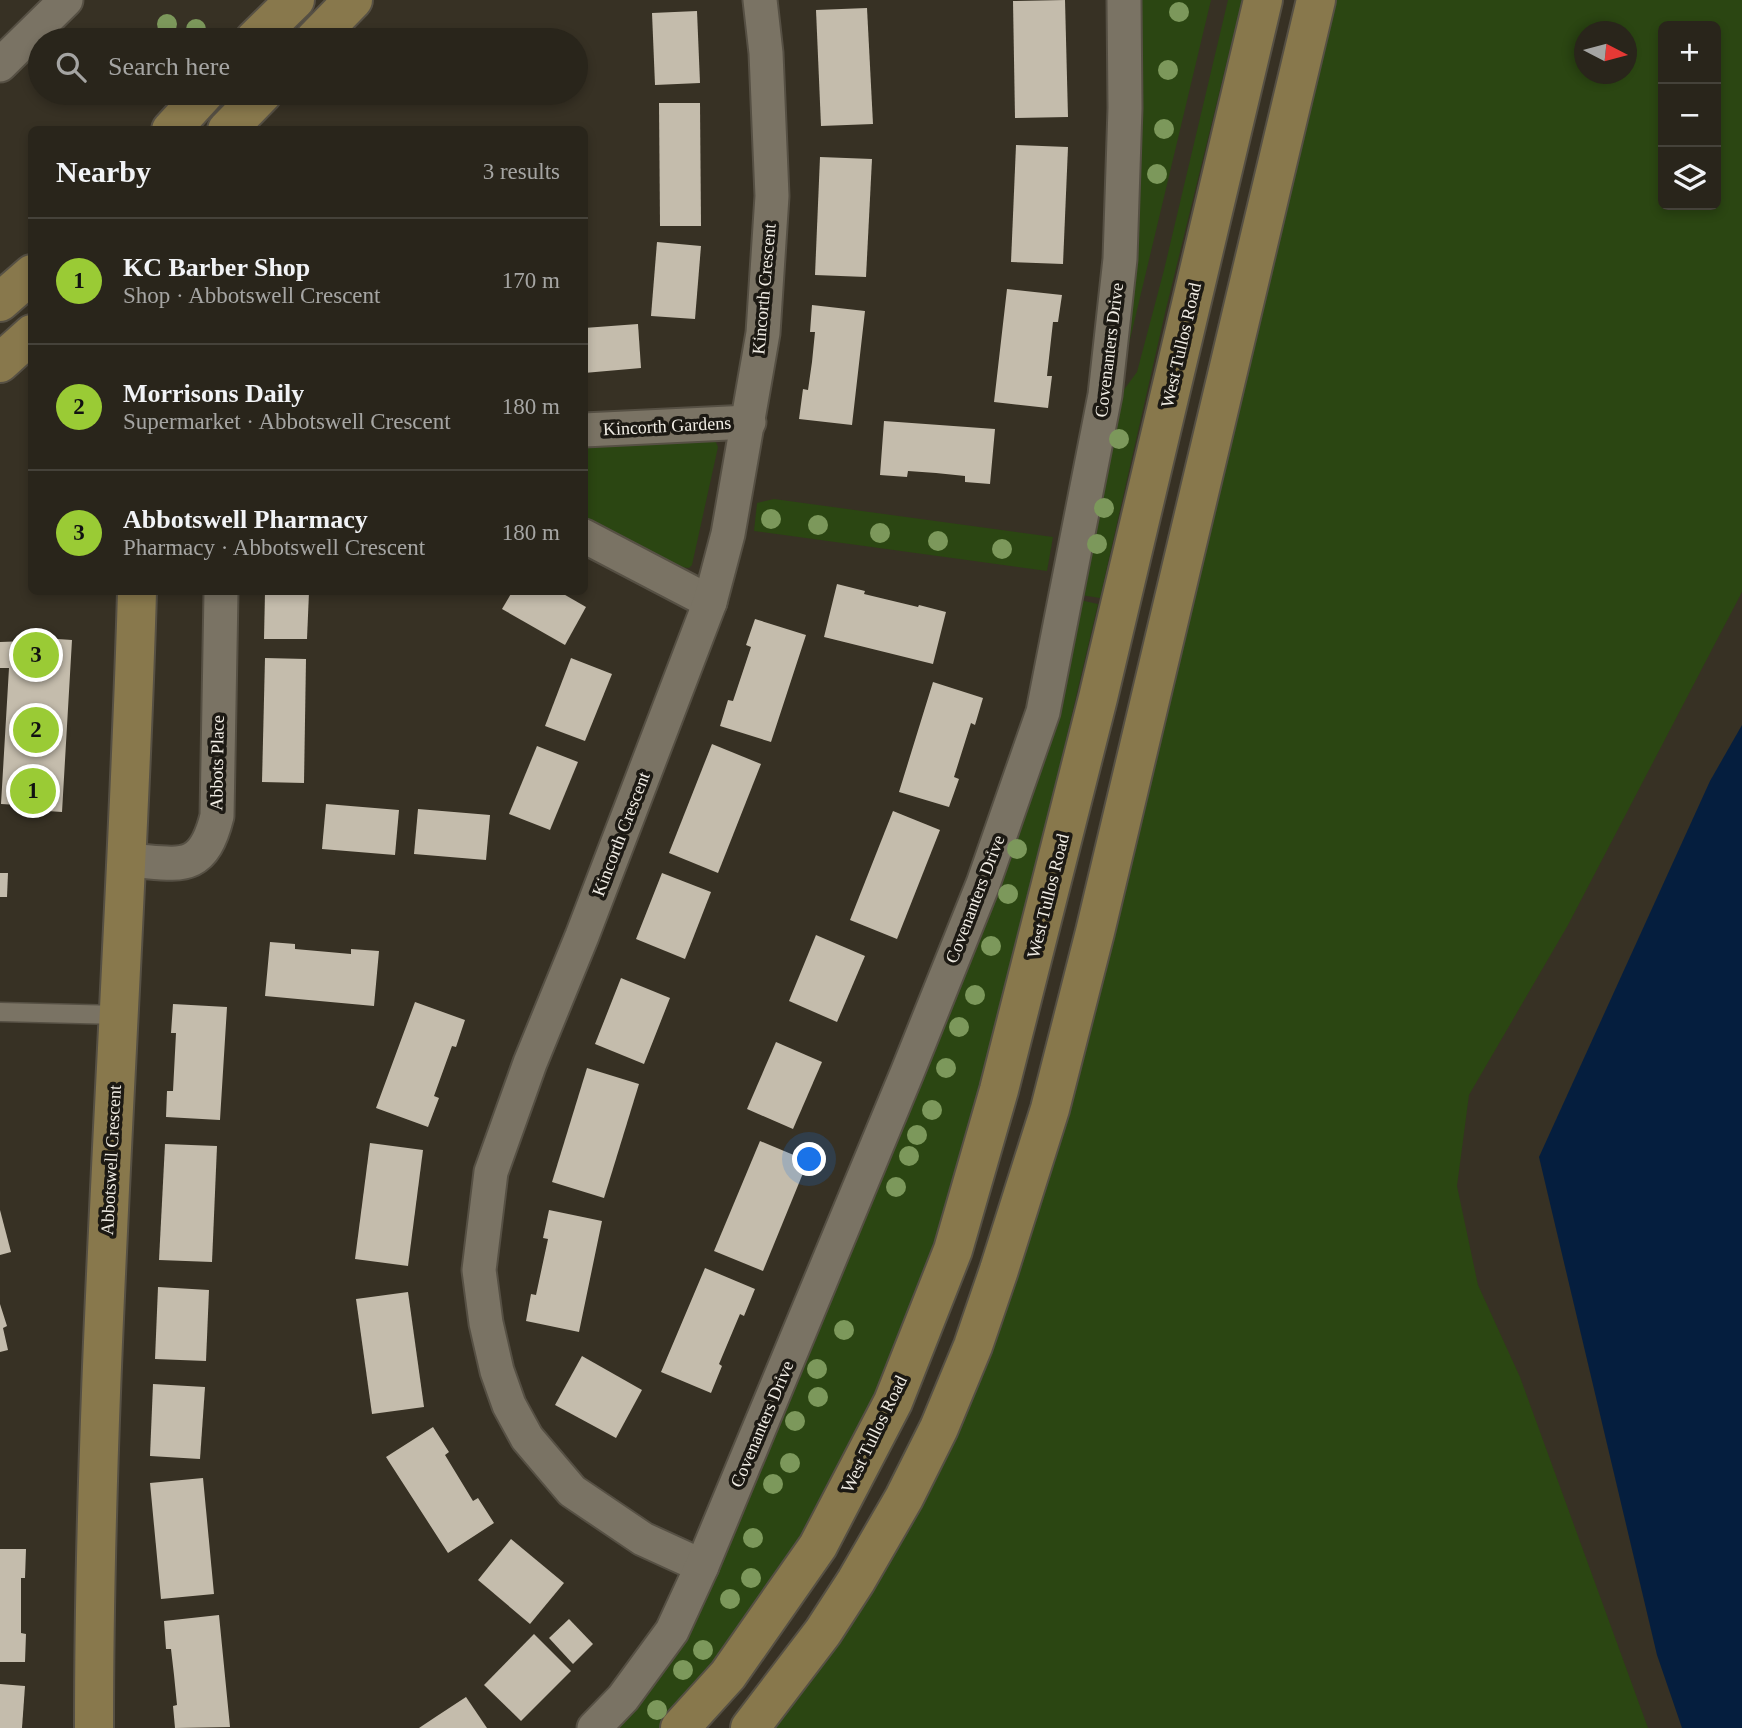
<!DOCTYPE html>
<meta charset="utf-8">
<style>
:root{--surface:#29251b;--page:#353128;--text:#f1f3f6;--muted:#a5a5a3;--line:#45423a;--accent:#9acb35}
body{margin:0;font-family:"Times New Roman",serif;background:var(--page);color:var(--text)}
.controls{position:absolute;right:21px;top:21px;display:grid;overflow:hidden;border-radius:10px;box-shadow:0 4px 10px #0003}
.controls button{width:63px;height:63px;display:grid;place-items:center;padding:0;border:0;border-bottom:2px solid var(--line);background:var(--surface);color:var(--text);font:35px sans-serif}
.compass{position:absolute;left:1574px;top:21px;width:63px;height:63px;border-radius:50%;background:var(--surface);box-shadow:0 4px 10px #0003;rotate:96deg}
.you{position:absolute;left:810px;top:1160px;width:24px;height:24px;margin:-18px;border:5px solid #fff;border-radius:50%;background:#1a73e8;box-shadow:0 0 0 10px #1a73e833}
.badge{display:grid;place-items:center;width:46px;height:46px;border-radius:50%;background:var(--accent);color:#111;font-size:23px;font-weight:700}
.pin{position:absolute;translate:-50% -50%;border:4px solid #fff;box-shadow:0 2px 7px #0006}
.list{margin:0;padding:0;list-style:none}
h2{display:flex;justify-content:space-between;align-items:center;height:91px;margin:0;padding:0 28px;font-size:30px}
h2 small{font-size:23px;font-weight:400;color:var(--muted)}
.list li{display:grid;grid-template-columns:46px 1fr auto;gap:21px;align-items:center;box-sizing:border-box;height:126px;padding:0 28px;border-top:2px solid var(--line)}
.list b{display:block;font-size:26px;white-space:nowrap}
.list p{margin:0;font-size:23px;white-space:nowrap;color:var(--muted)}
.list em{font-size:23px;font-style:normal;color:var(--muted)}
.icon{flex:none;width:38px;height:38px;fill:none;stroke:currentColor;stroke-width:2;stroke-linecap:round;stroke-linejoin:round}
.map{position:relative;flex:none;width:1742px;height:1728px;overflow:hidden}
.search{position:absolute;background:var(--surface);box-shadow:0 4px 10px #0003;left:28px;top:28px;width:560px;height:77px;display:flex;align-items:center;gap:18px;box-sizing:border-box;padding:0 24px;border-radius:38px;color:var(--muted);font-size:26px}
.panel{position:absolute;background:var(--surface);box-shadow:0 4px 10px #0003;left:28px;top:126px;width:560px;height:469px;border-radius:10px}
.map>svg:first-child{display:block}
.green{fill:#2b4612;fill-rule:evenodd}
.water{fill:#051e3e}
.building{fill:#c4bcac}
.lines{fill:none;stroke-linecap:round;stroke-linejoin:round}
.lane-casing{stroke:#565044;stroke-width:21}
.street-casing{stroke:#565044;stroke-width:37}
.secondary-casing{stroke:#565044;stroke-width:42}
.lane{stroke:#7a7364;stroke-width:18}
.street{stroke:#7a7364;stroke-width:33}
.secondary{stroke:#88784c;stroke-width:38}
.tree{fill:#7c985b}
.labels{text-anchor:middle;stroke-width:7;stroke-linejoin:round;paint-order:stroke}
.street-label{font-size:18px;fill:#f1ede5;stroke:#1c1913}
</style>
<div class="map">
<svg width="1742" height="1728" viewBox="0 0 1742 1728">
<rect width="100%" height="100%" fill="#373124"/>
<g class="green">
<polygon points="1138,0 1211,0 1127,352 1124,355"/>
<polygon points="1228,0 1242,0 1165,313 1100,598 1080,595 1117,399 1137,372 1164,270"/>
<path d="M1316,0H1742V592L1568,925L1469,1095L1457,1186L1478,1285L1520,1377L1648,1728H750L973,1346ZM1663,26H1716V205H1663ZM1584,32H1626V74H1584Z"/>
<polygon points="710,436 715,440 718,447 692,565 689,568 671,566 585,521 584,447"/>
<polygon points="774,499 1053,537 1047,571 754,531 757,503"/>
<path d="M1080,600L1098,604C1056,779 1018,955 969,1127C941,1222 913,1315 871,1404C840,1470 804,1536 763,1596C733,1642 697,1684 664,1728H618L633,1712L663,1670L781,1420L852,1242Z"/>
</g>
<polygon class="water" points="1742,725 1742,1728 1682,1728 1657,1655 1539,1157 1710,781"/>
<g class="building">
<polygon points="1065,0 1068,117 1015,118 1013,1"/>
<polygon points="867,8 873,124 821,126 816,10"/>
<polygon points="697,11 700,83 655,85 652,13"/>
<polygon points="659,103 700,103 701,226 660,226"/>
<polygon points="1016,145 1068,147 1063,264 1011,262"/>
<polygon points="820,157 872,159 866,277 815,275"/>
<polygon points="657,242 701,246 695,319 651,316"/>
<polygon points="1007,289 1062,295 1058,322 1053,322 1047,376 1052,376 1048,408 994,402"/>
<polygon points="812,305 865,311 852,425 799,419 803,389 808,390 812,362 815,332 810,332"/>
<polygon points="638,324 641,368 584,373 584,328"/>
<polygon points="884,421 995,429 990,484 965,482 965,476 936,473 908,471 907,477 880,475"/>
<polygon points="837,584 865,591 864,594 918,607 919,605 946,612 933,664 824,637"/>
<polygon points="265,592 309,592 307,639 264,639"/>
<polygon points="512,592 560,592 586,607 565,645 502,609"/>
<polygon points="755,619 806,635 771,742 720,726 728,700 733,701 751,647 746,645"/>
<polygon points="28,637 72,640 62,812 18,809 19,805 1,804 9,668 0,668 0,642 27,641"/>
<polygon points="265,658 306,659 304,783 262,782"/>
<polygon points="571,658 612,674 585,741 545,726"/>
<polygon points="933,682 983,698 975,725 971,723 954,777 959,779 949,807 899,792"/>
<polygon points="712,744 761,764 718,873 669,853"/>
<polygon points="537,746 578,762 550,830 509,814"/>
<polygon points="326,804 399,810 395,855 322,849"/>
<polygon points="418,809 490,815 486,860 414,854"/>
<polygon points="893,811 940,830 897,939 850,920"/>
<polygon points="0,873 8,873 7,897 0,897"/>
<polygon points="662,873 711,892 685,959 636,939"/>
<polygon points="816,935 865,956 837,1022 789,1001"/>
<polygon points="270,942 295,944 295,949 351,954 351,949 379,951 374,1006 265,996"/>
<polygon points="621,978 670,998 644,1064 595,1044"/>
<polygon points="415,1002 465,1020 456,1047 452,1046 434,1096 439,1098 428,1127 376,1108"/>
<polygon points="173,1004 227,1007 220,1120 166,1117 167,1091 173,1091 176,1033 171,1033"/>
<polygon points="776,1042 822,1062 793,1129 747,1109"/>
<polygon points="587,1068 639,1084 604,1198 552,1182"/>
<polygon points="760,1141 808,1161 763,1271 714,1251"/>
<polygon points="370,1143 423,1150 408,1266 355,1259"/>
<polygon points="165,1144 217,1146 212,1262 159,1260"/>
<polygon points="0,1210 11,1252 0,1255"/>
<polygon points="549,1210 602,1221 579,1332 526,1321 531,1294 536,1295 548,1239 543,1238"/>
<polygon points="705,1268 755,1289 744,1316 740,1314 719,1364 722,1366 711,1393 661,1372"/>
<polygon points="158,1287 209,1290 206,1361 155,1359"/>
<polygon points="408,1292 424,1407 372,1414 356,1299"/>
<polygon points="0,1304 7,1326 3,1328 8,1350 0,1352"/>
<polygon points="582,1356 642,1390 616,1438 555,1405"/>
<polygon points="153,1384 205,1387 200,1459 150,1456"/>
<polygon points="433,1427 449,1452 445,1455 473,1501 478,1498 494,1523 448,1553 386,1457"/>
<polygon points="203,1478 214,1594 161,1599 150,1483"/>
<polygon points="511,1539 564,1583 530,1624 478,1580"/>
<polygon points="0,1549 26,1549 25,1578 21,1578 21,1633 26,1634 25,1662 0,1662"/>
<polygon points="219,1615 230,1727 175,1728 173,1706 177,1705 174,1675 171,1649 166,1649 164,1621"/>
<polygon points="569,1619 593,1644 573,1664 549,1638"/>
<polygon points="534,1634 571,1671 521,1721 484,1685"/>
<polygon points="0,1684 25,1686 22,1728 0,1728"/>
<polygon points="466,1697 487,1728 419,1728 437,1716"/>
</g>
<g class="lines">
<g class="lane-casing">
<polyline id="lane" points="0,1012 119,1015"/>
</g>
<g class="street-casing">
<g id="street">
<polyline points="0,65 66,0"/>
<polyline points="584,430 749,422"/>
<polyline points="584,536 710,602"/>
<path d="M126,860C178,863 202,876 217,816L221,592"/>
<polyline points="702,1566 643,1539 572,1491 527,1438 509,1405 497,1371 486,1323 479,1270 491,1172 530,1063 582,936 710,602 728,534 763,333 772,196 766,53 760,0"/>
<polyline points="594,1728 623,1698 672,1631 702,1566 907,1073 983,884 1043,712 1105,395 1120,259 1125,108 1124,0"/>
</g>
</g>
<g class="secondary-casing">
<g id="secondary">
<polyline points="254,40 295,0"/>
<polyline points="314,40 353,0"/>
<polyline points="171,130 205,93"/>
<polyline points="227,130 263,93"/>
<polyline points="0,302 32,274"/>
<polyline points="0,363 32,334"/>
<path d="M94,1728C94,1349 126,970 137,592"/>
<polyline points="680,1728 728,1675 818,1546 893,1402 953,1250 999,1090 1098,698 1263,0"/>
<polyline points="750,1728 823,1632 856,1581 904,1498 939,1428 973,1346 999,1270 1050,1109 1095,932 1316,0"/>
</g>
</g>
<use href="#lane" class="lane"/>
<use href="#street" class="street"/>
<use href="#secondary" class="secondary"/>
</g>
<g class="tree">
<circle cx="1179" cy="12" r="10"/>
<circle cx="167" cy="24" r="10"/>
<circle cx="196" cy="29" r="10"/>
<circle cx="1168" cy="70" r="10"/>
<circle cx="1164" cy="129" r="10"/>
<circle cx="1157" cy="174" r="10"/>
<circle cx="1119" cy="439" r="10"/>
<circle cx="1104" cy="508" r="10"/>
<circle cx="771" cy="519" r="10"/>
<circle cx="818" cy="525" r="10"/>
<circle cx="880" cy="533" r="10"/>
<circle cx="938" cy="541" r="10"/>
<circle cx="1097" cy="544" r="10"/>
<circle cx="1002" cy="549" r="10"/>
<circle cx="1017" cy="849" r="10"/>
<circle cx="1008" cy="894" r="10"/>
<circle cx="991" cy="946" r="10"/>
<circle cx="975" cy="995" r="10"/>
<circle cx="959" cy="1027" r="10"/>
<circle cx="946" cy="1068" r="10"/>
<circle cx="932" cy="1110" r="10"/>
<circle cx="917" cy="1135" r="10"/>
<circle cx="909" cy="1156" r="10"/>
<circle cx="896" cy="1187" r="10"/>
<circle cx="844" cy="1330" r="10"/>
<circle cx="817" cy="1369" r="10"/>
<circle cx="818" cy="1397" r="10"/>
<circle cx="795" cy="1421" r="10"/>
<circle cx="790" cy="1463" r="10"/>
<circle cx="773" cy="1484" r="10"/>
<circle cx="753" cy="1538" r="10"/>
<circle cx="751" cy="1578" r="10"/>
<circle cx="730" cy="1599" r="10"/>
<circle cx="703" cy="1650" r="10"/>
<circle cx="683" cy="1670" r="10"/>
<circle cx="657" cy="1710" r="10"/>
</g>
<g class="labels">
<g class="street-label">
<text transform="translate(764 289) rotate(-85)" y="6">Kincorth Crescent</text>
<text transform="translate(1181 345) rotate(-77)" y="6">West Tullos Road</text>
<text transform="translate(1109 350) rotate(-83)" y="6">Covenanters Drive</text>
<text transform="translate(667 426) rotate(-3)" y="6">Kincorth Gardens</text>
<text transform="translate(217 763) rotate(-89)" y="6">Abbots Place</text>
<text transform="translate(621 834) rotate(-69)" y="6">Kincorth Crescent</text>
<text transform="translate(1048 896) rotate(-76)" y="6">West Tullos Road</text>
<text transform="translate(975 899) rotate(-69)" y="6">Covenanters Drive</text>
<text transform="translate(111 1160) rotate(-87)" y="6">Abbotswell Crescent</text>
<text transform="translate(762 1424) rotate(-67)" y="6">Covenanters Drive</text>
<text transform="translate(874 1434) rotate(-64)" y="6">West Tullos Road</text>
</g>
</g>
</svg>
<div class="controls">
<button>+</button>
<button>−</button>
<button><svg class="icon" aria-label="layers" viewBox="0 0 24 24"><path d="M12 4l9 5-9 5-9-5zM3 14l9 5 9-5"/></svg></button>
</div>
<svg class="compass" viewBox="-18 -18 36 36"><path d="M0-13l5 13h-10z" fill="#e53935"/><path d="M0 13l5-13h-10z" fill="#a5a5a3"/></svg>
<div class="you"></div>
<div class="pin badge" style="left:33px;top:791px">1</div>
<div class="pin badge" style="left:36px;top:730px">2</div>
<div class="pin badge" style="left:36px;top:655px">3</div>
<div class="search"><svg class="icon" aria-label="search" viewBox="0 0 24 24"><circle cx="10" cy="10" r="6"/><path d="M15 15l6 6"/></svg>Search here</div>
<section class="panel">
<h2>Nearby<small>3 results</small></h2>
<ul class="list">
<li><span class="badge">1</span><div><b>KC Barber Shop</b><p>Shop · Abbotswell Crescent</p></div><em>170 m</em></li>
<li><span class="badge">2</span><div><b>Morrisons Daily</b><p>Supermarket · Abbotswell Crescent</p></div><em>180 m</em></li>
<li><span class="badge">3</span><div><b>Abbotswell Pharmacy</b><p>Pharmacy · Abbotswell Crescent</p></div><em>180 m</em></li>
</ul>
</section>
</div>
